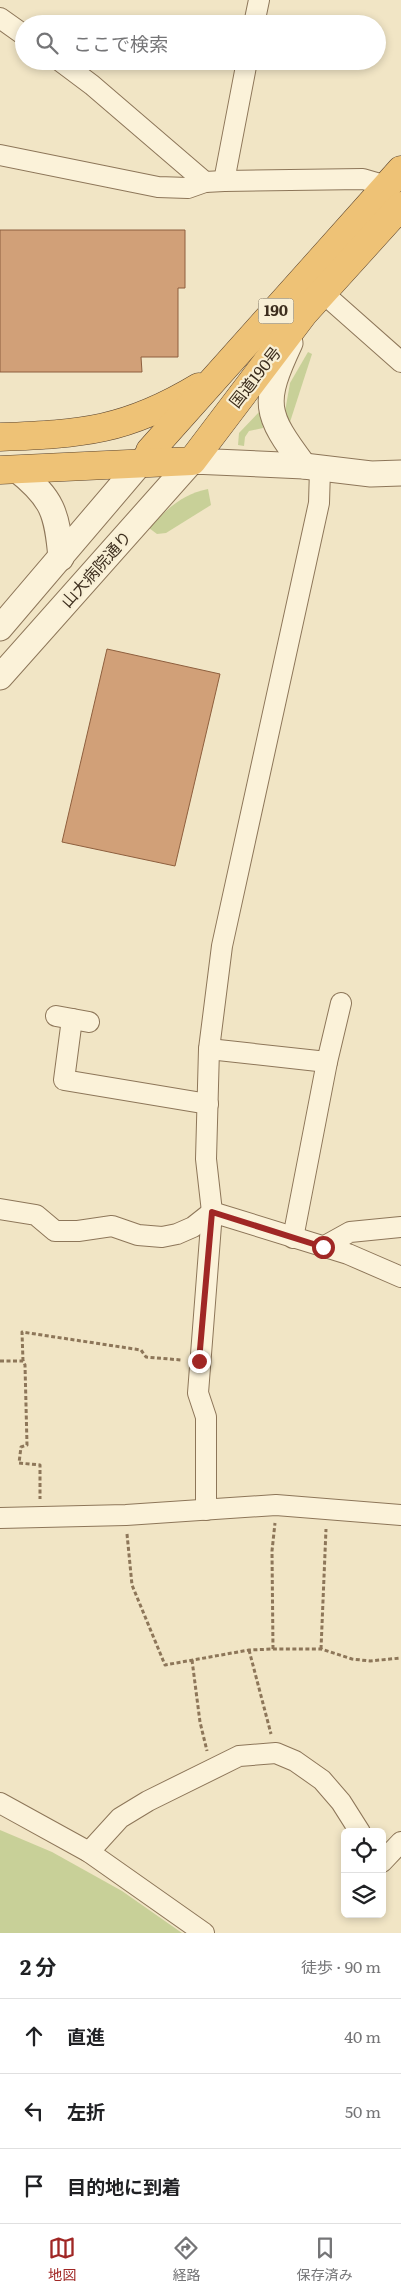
<!DOCTYPE html>
<html lang="ja">
<meta charset="utf-8">
<style>
:root{--surface:#fff;--page:#f6f6f6;--text:#202124;--muted:#757577;--line:#e0e0e0;--accent:#a02725}
body{margin:0;font-family:Literata,"Noto Sans JP",serif;background:var(--page);color:var(--text)}
.controls{position:absolute;right:15px;bottom:15px;display:grid;overflow:hidden;border-radius:8px;box-shadow:0 2px 8px #0003}
.controls button{width:45px;height:45px;display:grid;place-items:center;padding:0;border:0;border-bottom:1px solid var(--line);background:var(--surface);color:var(--text);font:25px sans-serif}
.stop{position:absolute;width:15px;height:15px;margin:-11px;border:4px solid #a02725;border-radius:50%;background:#fff}
.stop.end{background:#a02725;border-color:#fff;box-shadow:0 1px 5px #0008}
.list{margin:0;padding:0;list-style:none}
h2{display:flex;justify-content:space-between;align-items:center;height:65px;margin:0;padding:0 20px;font-size:21px}
h2 small{font-size:16px;font-weight:400;color:var(--muted)}
.list li{display:grid;grid-template-columns:32px 1fr auto;gap:15px;align-items:center;box-sizing:border-box;height:75px;padding:0 20px;border-top:1px solid var(--line)}
.list b{display:block;font-size:19px;white-space:nowrap}
.list em{font-size:16px;font-style:normal;color:var(--muted)}
.icon{flex:none;width:28px;height:28px;fill:none;stroke:currentColor;stroke-width:2;stroke-linecap:round;stroke-linejoin:round}
.map{position:relative;flex:none;width:401px;height:1933px;overflow:hidden}
.search{position:absolute;background:var(--surface);box-shadow:0 2px 8px #0003;left:15px;right:15px;top:15px;height:55px;display:flex;align-items:center;gap:12px;box-sizing:border-box;padding:0 18px;border-radius:28px;color:var(--muted);font-size:19px}
.sheet{height:290px;background:var(--surface)}
nav{display:flex;justify-content:space-around;align-items:center;box-sizing:border-box;height:70px;border-top:1px solid var(--line);background:var(--surface);font-size:14px;color:var(--muted)}
nav a{display:grid;justify-items:center;gap:2px}
nav .on{color:var(--accent)}
.map>svg:first-child{display:block}
.green{fill:#c8d098}
.building{fill:#d1a078;stroke:#8e5f3e}
.lines{fill:none;stroke-linecap:round;stroke-linejoin:round}
.minor-casing{stroke:#8d7659;stroke-width:22}
.tertiary-casing{stroke:#8d7659;stroke-width:27}
.trunk-casing{stroke:#5b442e;stroke-width:29}
.path{stroke:#8d7659;stroke-width:3;stroke-dasharray:4 2.5;stroke-linecap:butt}
.minor{stroke:#fbf2d9;stroke-width:20}
.tertiary{stroke:#fbf2d9;stroke-width:25}
.trunk{stroke:#eec276;stroke-width:28}
.route{stroke:#a02725;stroke-width:6}
.labels{text-anchor:middle;stroke-width:4.5;stroke-linejoin:round;paint-order:stroke}
.shield{fill:#f8efd5;stroke:#756855;stroke-width:1}
.shield-label{font-size:15px;font-weight:bold;fill:#3d2e1e}
.street-label{font-size:16px;fill:#3d2e1e;stroke:#f8efd5}
</style>
<div class="map">
<svg width="401" height="1933" viewBox="0 0 401 1933">
<rect width="100%" height="100%" fill="#f1e5c5"/>
<g class="green">
<polygon points="308,352 312,354 290,422 283,423 290,383"/>
<polygon points="259,412 261,413 263,428 249,431 245,437 244,446 238,445 239,433"/>
<path d="M208,489L211,505L166,533L157,534L149,528C167,509 182,494 208,489Z"/>
<polygon points="0,1830 52,1852 122,1891 182,1933 0,1933"/>
</g>
<g class="building">
<polygon points="0,230 185,230 185,288 178,288 178,357 141,357 142,372 0,372"/>
<polygon points="107,649 220,674 175,866 62,842"/>
</g>
<g class="lines">
<g class="minor-casing">
<g id="minor">
<polyline points="0,18 24,35"/>
<polyline points="254,24 259,0"/>
<polyline points="60,61 92,85 205,182"/>
<polyline points="0,155 158,187 188,188 205,182 224,181 363,179 387,186"/>
<polyline points="224,181 247,61"/>
<polyline points="323,293 401,362"/>
<polyline points="56,1016 89,1022"/>
<polyline points="72,1019 64,1080 208,1104"/>
<polyline points="209,1049 327,1062"/>
<polyline points="0,1209 36,1215 55,1231 78,1231 112,1226 138,1235 162,1237 177,1234 193,1227 212,1212 348,1254 401,1277"/>
<polyline points="293,1238 327,1062 341,1003"/>
<polyline points="323,1247 350,1232 401,1227"/>
<polyline points="206,1510 206,1417 198,1393 212,1212 206,1159 209,1049 222,946 319,503 320,469"/>
<polyline points="0,1518 126,1515 276,1505 401,1515"/>
<polyline points="0,1803 89,1852 204,1933"/>
<polyline points="89,1852 120,1818 148,1801 239,1756 276,1753 295,1761 322,1780 341,1802 360,1832"/>
<polyline points="382,1862 401,1842"/>
</g>
</g>
<g class="tertiary-casing">
<g id="tertiary">
<path d="M290,343C262,403 264,413 304,466"/>
<path d="M16,469C53,498 57,513 61,558"/>
<polyline points="0,628 149,453"/>
<polyline points="0,677 192,461 304,466 371,474 401,473"/>
</g>
</g>
<g class="trunk-casing">
<g id="trunk">
<path d="M0,437C82,434 126,431 199,387"/>
<polyline points="150,451 401,170"/>
<polyline points="0,470 192,461 304,313 401,206"/>
</g>
</g>
<g class="path">
<polyline points="0,1361 23,1361 25,1365 27,1445 21,1447 19,1463 40,1465 40,1499"/>
<polyline points="23,1361 22,1332 141,1350 146,1357 181,1360"/>
<polyline points="127,1534 132,1585 165,1665 249,1650 273,1649 321,1649 352,1659 370,1661 401,1658"/>
<polyline points="273,1649 272,1551 275,1523"/>
<polyline points="321,1649 326,1529"/>
<polyline points="249,1650 271,1734"/>
<polyline points="192,1660 200,1722 207,1751"/>
</g>
<use href="#minor" class="minor"/>
<use href="#tertiary" class="tertiary"/>
<use href="#trunk" class="trunk"/>
</g>
<g class="lines">
<polyline class="route" points="199,1361 212,1212 323,1247"/>
</g>
<g class="labels">
<rect class="shield" x="258.5" y="298.5" width="35" height="25" rx="4"/>
<g class="shield-label">
<text x="276" y="316">190</text>
</g>
<g class="street-label">
<text transform="translate(255 377) rotate(-52)" y="6">国道190号</text>
<text transform="translate(96 569) rotate(-48)" y="6">山大病院通り</text>
</g>
</g>
</svg>
<div class="controls">
<button><svg class="icon" aria-label="locate" viewBox="0 0 24 24"><circle cx="12" cy="12" r="6"/><path d="M12 2v4M12 18v4M2 12h4M18 12h4"/></svg></button>
<button><svg class="icon" aria-label="layers" viewBox="0 0 24 24"><path d="M12 4l9 5-9 5-9-5zM3 14l9 5 9-5"/></svg></button>
</div>
<div class="stop" style="left:323px;top:1247px"></div>
<div class="stop end" style="left:199px;top:1361px"></div>
<div class="search"><svg class="icon" aria-label="search" viewBox="0 0 24 24"><circle cx="10" cy="10" r="6"/><path d="M15 15l6 6"/></svg>ここで検索</div>
</div>
<section class="sheet">
<h2>2 分<small>徒歩 · 90 m</small></h2>
<ul class="list">
<li><svg class="icon" aria-label="ahead" viewBox="0 0 24 24"><path d="M12 20V5M6 11l6-6 6 6"/></svg><div><b>直進</b></div><em>40 m</em></li>
<li><svg class="icon" aria-label="left" viewBox="0 0 24 24"><path d="M17 20v-9H6M10 6l-5 5 5 5"/></svg><div><b>左折</b></div><em>50 m</em></li>
<li><svg class="icon" aria-label="arrive" viewBox="0 0 24 24"><path d="M6 21V4h12l-3 4 3 4H6"/></svg><div><b>目的地に到着</b></div></li>
</ul>
</section>
<nav>
<a class="on"><svg class="icon" aria-label="map" viewBox="0 0 24 24"><path d="M3 6l6-2 6 2 6-2v14l-6 2-6-2-6 2zM9 4v14M15 6v14"/></svg>地図</a>
<a><svg class="icon" aria-label="directions" viewBox="0 0 24 24"><path d="M12 3l9 9-9 9-9-9zM9 14v-3h6M13 9l2 2-2 2"/></svg>経路</a>
<a><svg class="icon" aria-label="saved" viewBox="0 0 24 24"><path d="M7 4h10v16l-5-4-5 4z"/></svg>保存済み</a>
</nav>
